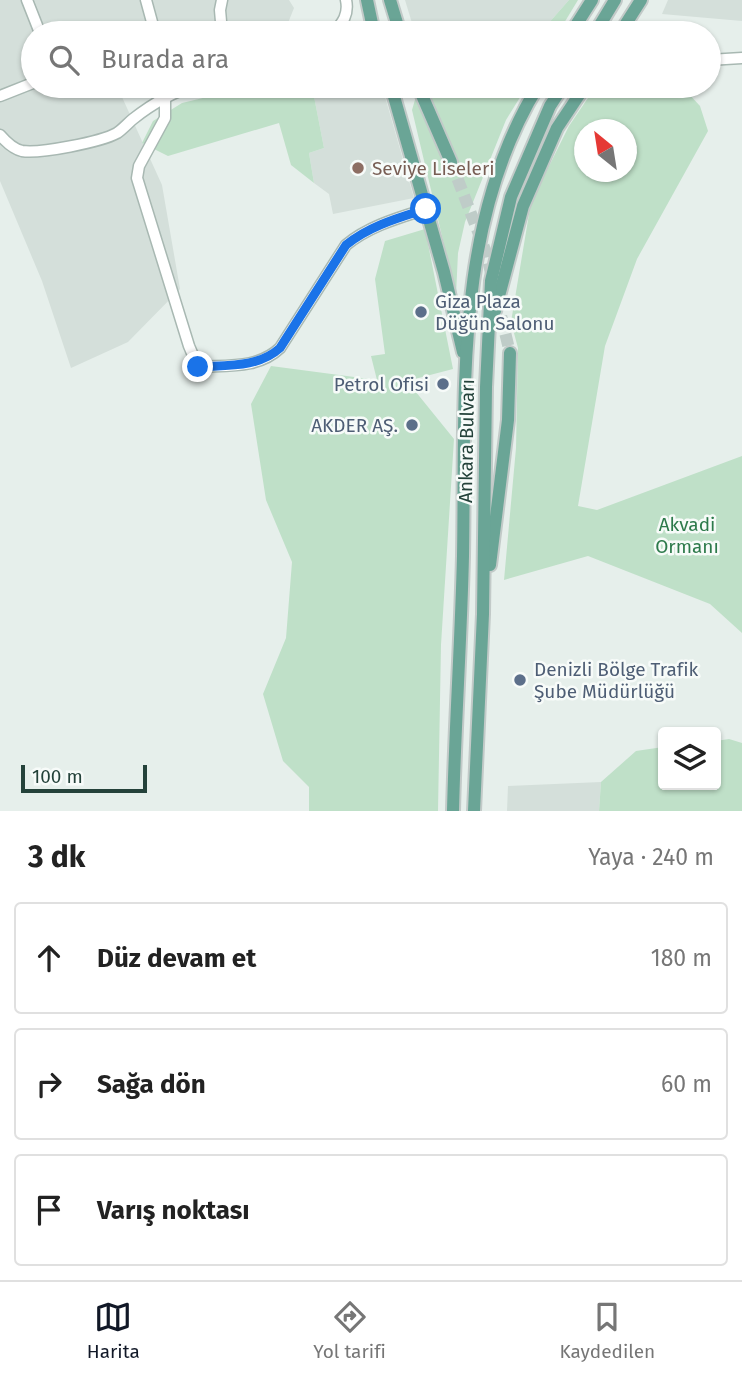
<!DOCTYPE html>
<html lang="tr">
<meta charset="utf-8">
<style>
:root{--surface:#fff;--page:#f6f6f6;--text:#222;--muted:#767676;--line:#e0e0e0;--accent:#111827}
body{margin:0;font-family:"Fira Sans",sans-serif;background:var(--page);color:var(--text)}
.controls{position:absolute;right:21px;bottom:21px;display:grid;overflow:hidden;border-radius:7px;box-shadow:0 2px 5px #0004}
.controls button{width:63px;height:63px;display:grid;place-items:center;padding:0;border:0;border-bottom:2px solid var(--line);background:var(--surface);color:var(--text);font:35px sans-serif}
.compass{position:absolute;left:574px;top:119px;width:63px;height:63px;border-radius:50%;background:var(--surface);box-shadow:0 2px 5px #0004;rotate:330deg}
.scale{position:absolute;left:21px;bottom:18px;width:126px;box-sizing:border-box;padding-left:7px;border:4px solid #24423a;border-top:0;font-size:19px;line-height:24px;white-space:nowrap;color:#24423a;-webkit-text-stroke:5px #f7fbf9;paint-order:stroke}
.stop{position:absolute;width:21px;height:21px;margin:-16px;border:5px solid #1a73e8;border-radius:50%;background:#fff}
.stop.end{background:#1a73e8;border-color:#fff;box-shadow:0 2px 7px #0008}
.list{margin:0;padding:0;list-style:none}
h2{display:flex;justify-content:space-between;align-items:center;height:91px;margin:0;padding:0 28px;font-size:30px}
h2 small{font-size:23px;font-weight:400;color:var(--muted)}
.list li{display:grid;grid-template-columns:46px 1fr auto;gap:21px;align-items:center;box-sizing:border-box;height:112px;margin:0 14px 14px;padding:0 14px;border:2px solid var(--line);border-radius:7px}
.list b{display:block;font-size:26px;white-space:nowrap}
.list em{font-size:23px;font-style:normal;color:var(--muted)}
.icon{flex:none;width:38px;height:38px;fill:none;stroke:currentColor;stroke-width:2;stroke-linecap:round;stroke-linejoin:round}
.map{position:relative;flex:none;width:742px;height:811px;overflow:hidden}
.search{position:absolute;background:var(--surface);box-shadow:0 2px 5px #0004;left:21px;right:21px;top:21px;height:77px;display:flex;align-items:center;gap:18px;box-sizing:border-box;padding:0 24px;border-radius:38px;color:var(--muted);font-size:26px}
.sheet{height:469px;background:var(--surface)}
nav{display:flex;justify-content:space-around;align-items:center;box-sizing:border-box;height:98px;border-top:2px solid var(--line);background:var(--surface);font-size:19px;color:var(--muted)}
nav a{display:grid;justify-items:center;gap:4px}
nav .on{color:var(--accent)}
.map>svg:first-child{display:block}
.built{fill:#d4dfda}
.green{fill:#bfe0c8;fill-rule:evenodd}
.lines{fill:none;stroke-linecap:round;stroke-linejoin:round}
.major-tunnel{stroke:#bfccc8;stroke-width:12;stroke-dasharray:12 6;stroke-linecap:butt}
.minor-casing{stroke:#a8b8b2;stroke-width:13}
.major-casing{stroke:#c2cac8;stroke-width:16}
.minor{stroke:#fff;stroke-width:10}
.major{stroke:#6aa596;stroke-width:12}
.route{stroke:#1a73e8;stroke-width:9}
.education-dot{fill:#8d6e63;stroke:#f7fbf9;stroke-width:2.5}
.service-dot{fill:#5c6f8a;stroke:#f7fbf9;stroke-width:2.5}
.labels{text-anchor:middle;stroke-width:5;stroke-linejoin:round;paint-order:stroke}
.education-label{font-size:19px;fill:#785e54;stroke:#f7fbf9;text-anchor:start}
.service-label{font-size:19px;fill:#4e5e75;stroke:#f7fbf9;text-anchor:start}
.street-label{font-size:19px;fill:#24423a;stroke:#f7fbf9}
.park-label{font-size:19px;fill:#2d7a4b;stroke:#f7fbf9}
</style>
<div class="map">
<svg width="742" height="811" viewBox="0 0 742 811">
<rect width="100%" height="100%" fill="#e6efeb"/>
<g class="built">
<polygon points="0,0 289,0 294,8 284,33 33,33 33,86 117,86 162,185 180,289 128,342 71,368 42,281 0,181"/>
<polygon points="405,0 569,0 540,33 415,33"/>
<polygon points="668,0 742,0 742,21 662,14"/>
<polygon points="312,86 382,86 414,198 333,214 329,194 314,183 309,153 324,148"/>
<polygon points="601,782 599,811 507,811 508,786"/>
</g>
<g class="green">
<polygon points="569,0 578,0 558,33 540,33"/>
<polygon points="253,86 312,86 324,148 309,153 314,183 291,165 279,123 168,156 142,143 153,121 182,103"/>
<polygon points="419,86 527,86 506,120 465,222 458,253 456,295 412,110"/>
<path d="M596,86H688V93L700,106L708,131L637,259L605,346L578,506L597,510L742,456V633L710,604L588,556L504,580L516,448L518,348L511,322L531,202L569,126ZM584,130H626V172H584Z"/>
<polygon points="425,229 453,369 407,381 454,439 441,645 438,811 309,811 309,787 283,761 263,694 286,638 292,562 266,500 251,404 271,366 377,380 371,356 385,354 375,279 385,241"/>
<polygon points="729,739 742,743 742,811 599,811 601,782 636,751 663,747 663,785 716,785 716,741"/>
</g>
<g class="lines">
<g class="major-tunnel">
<polyline points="451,162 487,255 492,278"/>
<polyline points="497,299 510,353"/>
</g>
<g class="minor-casing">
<g id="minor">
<polyline points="27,0 40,33"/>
<polyline points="146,0 155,33"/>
<polyline points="222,0 220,10 222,33"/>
<path d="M333,33C343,23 349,14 346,0"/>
<polyline points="709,60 742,58"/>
<path d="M165,86V118L139,166L137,178L189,346L198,367C227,365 258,369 280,348L346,245C369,226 398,218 426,209"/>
<polyline points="0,96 33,83"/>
<path d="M0,135C6,142 13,149 22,151C39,154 101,142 117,133C123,129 128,123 133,119C152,104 172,92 195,86"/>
</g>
</g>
<g class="major-casing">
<g id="major">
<polyline points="367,0 374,33"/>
<polyline points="390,0 400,33"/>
<polyline points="571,33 592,0"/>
<polyline points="595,33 615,0"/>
<polyline points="620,33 641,0"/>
<polyline points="391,86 444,272 463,352"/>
<polyline points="418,86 451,162"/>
<polyline points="495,311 523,206 557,128 585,86"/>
<polyline points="490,565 508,420 510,353"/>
<path d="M453,811C455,726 461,641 463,556C466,398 452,226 538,86"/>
<polyline points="474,811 483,614 486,387 491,281 511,197 550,106 563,86"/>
</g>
</g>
<use href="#minor" class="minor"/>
<use href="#major" class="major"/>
</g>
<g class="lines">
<path class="route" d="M198,367C227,365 258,368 280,348L346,245C369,226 398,218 426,209"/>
</g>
<circle class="education-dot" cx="358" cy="168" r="7"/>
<g class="service-dot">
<circle cx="421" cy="312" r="7"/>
<circle cx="443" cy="384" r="7"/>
<circle cx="412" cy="425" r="7"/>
<circle cx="520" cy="680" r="7"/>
</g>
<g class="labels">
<g class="education-label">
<text x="372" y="175">Seviye Liseleri</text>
</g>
<g class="service-label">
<text x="435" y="308">Giza Plaza<tspan x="435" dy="22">Düğün Salonu</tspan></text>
<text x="429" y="391" text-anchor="end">Petrol Ofisi</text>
<text x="398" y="432" text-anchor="end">AKDER AŞ.</text>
<text x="534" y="676">Denizli Bölge Trafik<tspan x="534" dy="22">Şube Müdürlüğü</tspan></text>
</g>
<g class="street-label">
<text transform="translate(466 441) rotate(-89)" y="7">Ankara Bulvarı</text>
</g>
<g class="park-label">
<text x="687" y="531">Akvadi<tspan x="687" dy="22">Ormanı</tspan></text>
</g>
</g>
</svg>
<div class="controls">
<button><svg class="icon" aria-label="layers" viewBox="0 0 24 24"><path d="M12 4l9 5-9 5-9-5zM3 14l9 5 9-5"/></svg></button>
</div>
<svg class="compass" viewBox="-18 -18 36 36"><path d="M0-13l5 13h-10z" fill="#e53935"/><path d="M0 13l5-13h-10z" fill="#767676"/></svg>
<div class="scale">100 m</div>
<div class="stop" style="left:426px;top:209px"></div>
<div class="stop end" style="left:198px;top:367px"></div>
<div class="search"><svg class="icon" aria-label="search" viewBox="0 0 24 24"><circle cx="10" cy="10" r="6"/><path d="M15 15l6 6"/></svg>Burada ara</div>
</div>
<section class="sheet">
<h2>3 dk<small>Yaya · 240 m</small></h2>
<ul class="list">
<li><svg class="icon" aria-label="ahead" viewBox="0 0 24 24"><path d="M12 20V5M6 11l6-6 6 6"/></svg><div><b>Düz devam et</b></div><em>180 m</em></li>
<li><svg class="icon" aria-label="right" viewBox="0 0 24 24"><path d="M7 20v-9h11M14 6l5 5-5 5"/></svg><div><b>Sağa dön</b></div><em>60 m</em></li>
<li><svg class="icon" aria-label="arrive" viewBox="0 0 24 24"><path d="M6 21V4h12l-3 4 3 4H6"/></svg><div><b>Varış noktası</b></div></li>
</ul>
</section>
<nav>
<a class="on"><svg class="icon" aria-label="map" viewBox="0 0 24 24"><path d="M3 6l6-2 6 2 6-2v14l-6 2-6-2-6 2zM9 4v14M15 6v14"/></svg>Harita</a>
<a><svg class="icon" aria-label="directions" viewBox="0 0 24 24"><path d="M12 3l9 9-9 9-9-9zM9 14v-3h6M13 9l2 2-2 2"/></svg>Yol tarifi</a>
<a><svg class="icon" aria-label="saved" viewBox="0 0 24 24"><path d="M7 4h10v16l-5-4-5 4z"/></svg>Kaydedilen</a>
</nav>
